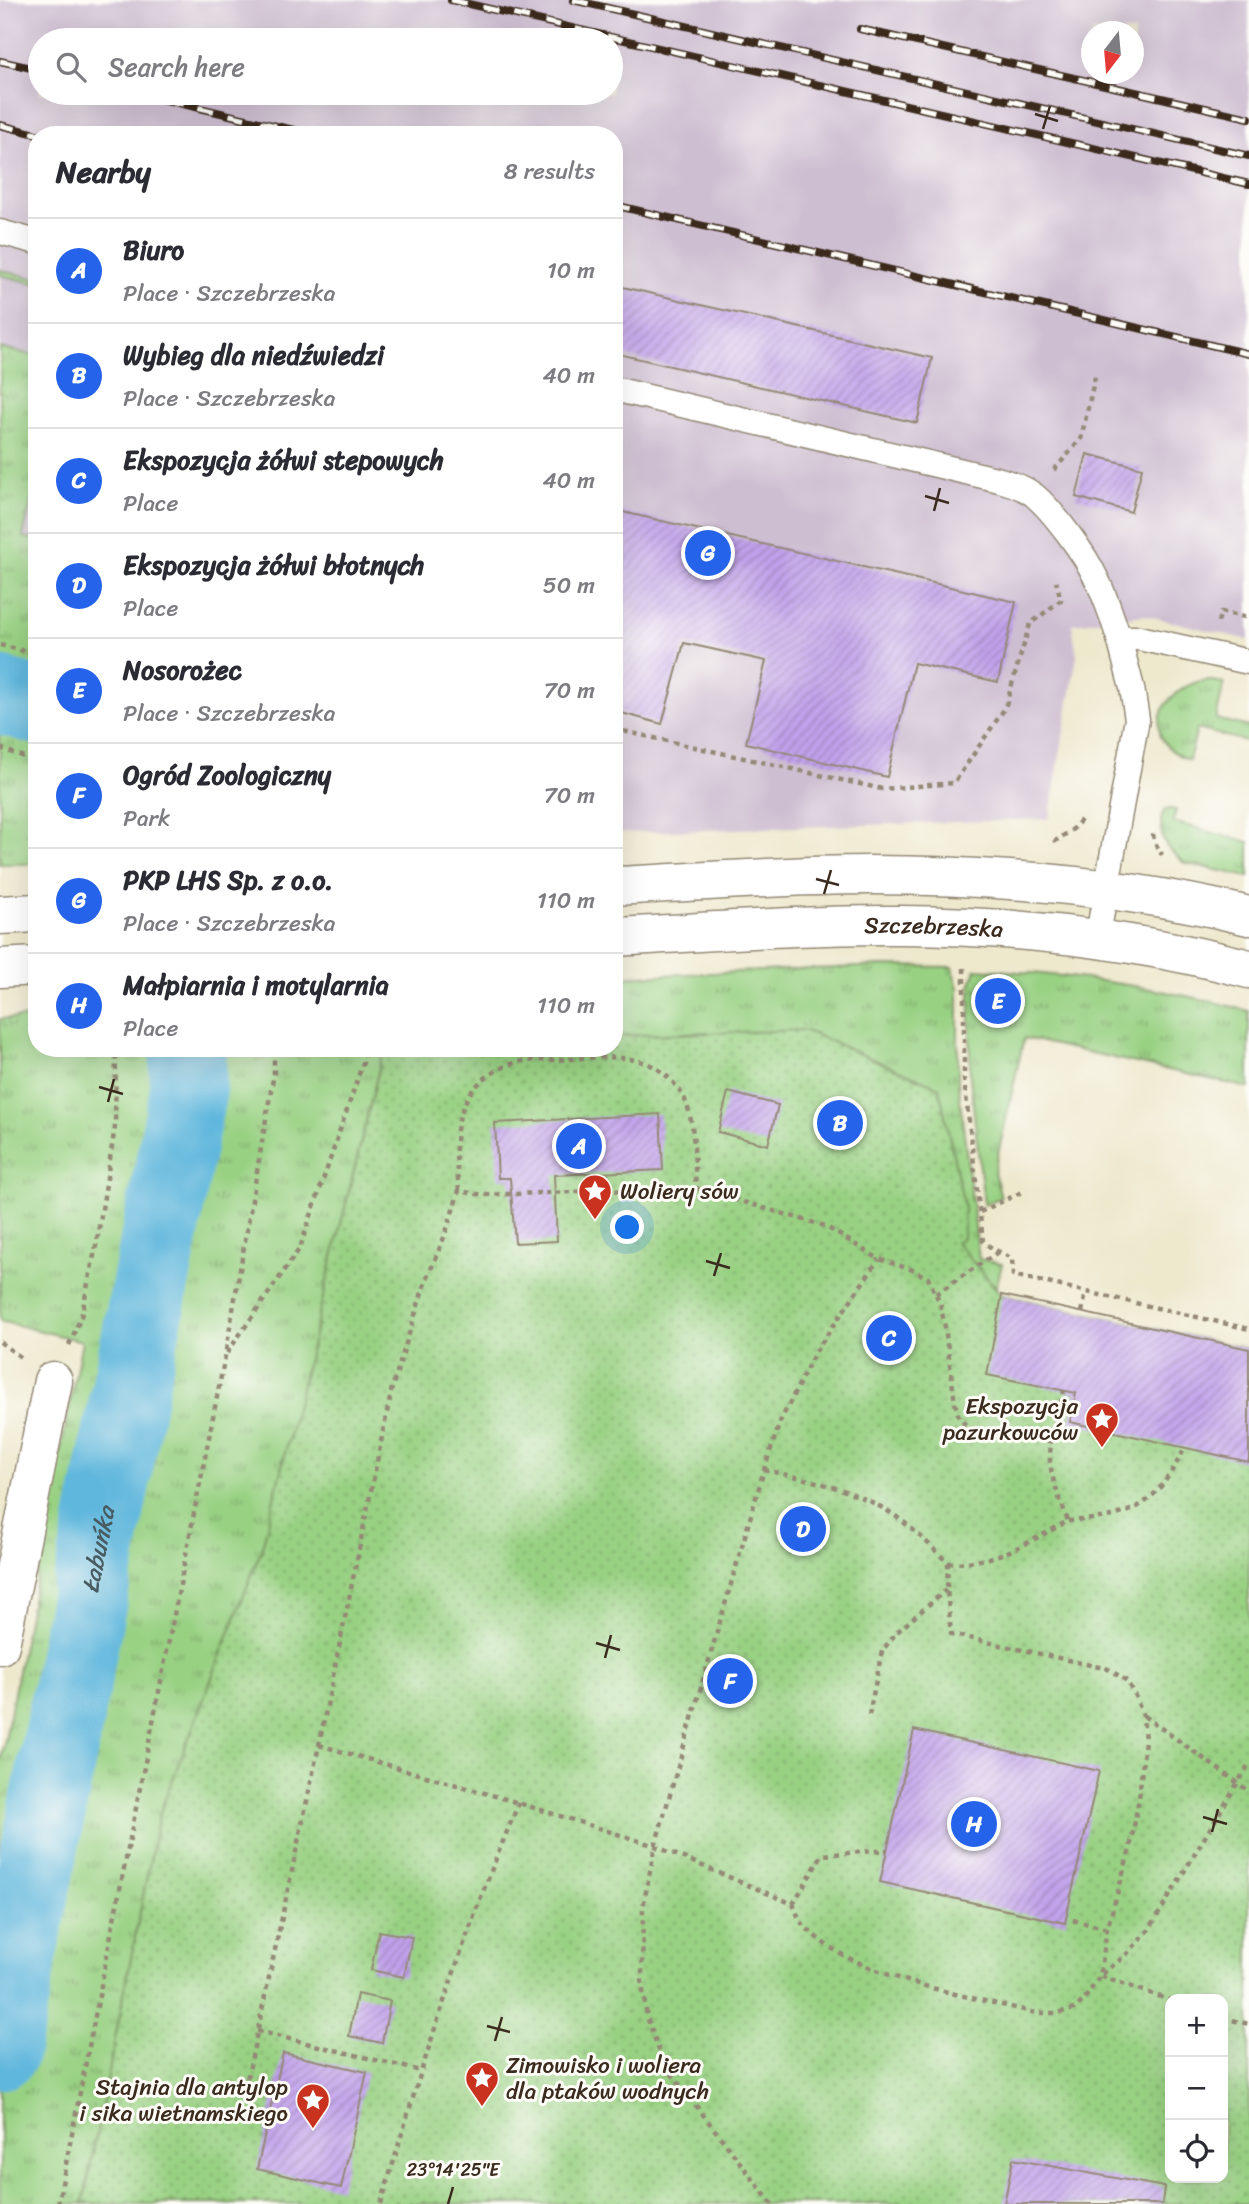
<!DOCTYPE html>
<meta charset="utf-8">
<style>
:root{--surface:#fff;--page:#f7f7f7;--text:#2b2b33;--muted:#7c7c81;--line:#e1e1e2;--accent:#2563eb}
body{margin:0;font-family:Sriracha,sans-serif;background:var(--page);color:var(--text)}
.controls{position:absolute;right:21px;bottom:21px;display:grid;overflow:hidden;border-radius:14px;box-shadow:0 7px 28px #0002}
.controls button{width:63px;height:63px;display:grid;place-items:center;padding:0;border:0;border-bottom:2px solid var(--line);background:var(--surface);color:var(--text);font:35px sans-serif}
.compass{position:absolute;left:1081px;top:21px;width:63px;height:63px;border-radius:50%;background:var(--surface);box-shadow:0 7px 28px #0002;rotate:196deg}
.you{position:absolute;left:628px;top:1228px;width:24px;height:24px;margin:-18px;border:5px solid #fff;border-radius:50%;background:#1a73e8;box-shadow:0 0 0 10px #1a73e833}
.badge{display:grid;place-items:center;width:46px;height:46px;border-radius:50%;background:var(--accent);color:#fff;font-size:23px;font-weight:700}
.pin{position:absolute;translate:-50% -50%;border:4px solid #fff;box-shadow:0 2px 7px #0006}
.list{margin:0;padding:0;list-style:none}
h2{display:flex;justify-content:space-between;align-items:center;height:91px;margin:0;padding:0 28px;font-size:30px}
h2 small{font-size:23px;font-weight:400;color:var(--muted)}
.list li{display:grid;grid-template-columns:46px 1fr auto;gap:21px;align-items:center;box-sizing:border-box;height:105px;padding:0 28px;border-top:2px solid var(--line)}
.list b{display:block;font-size:26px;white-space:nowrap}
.list p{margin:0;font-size:23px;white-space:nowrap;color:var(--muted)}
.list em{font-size:23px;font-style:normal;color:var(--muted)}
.icon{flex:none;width:38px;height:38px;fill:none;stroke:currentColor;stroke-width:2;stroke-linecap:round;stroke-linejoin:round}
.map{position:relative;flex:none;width:1249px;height:2204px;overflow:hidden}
.search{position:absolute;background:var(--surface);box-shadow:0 7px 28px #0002;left:28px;top:28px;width:595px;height:77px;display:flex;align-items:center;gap:18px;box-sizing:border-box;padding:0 24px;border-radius:38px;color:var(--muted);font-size:26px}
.panel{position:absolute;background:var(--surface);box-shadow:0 7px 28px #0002;left:28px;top:126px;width:595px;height:931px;border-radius:28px}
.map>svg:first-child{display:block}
.railway{fill:#cebed1;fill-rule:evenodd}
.grass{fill:url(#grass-tufts);stroke:#6a7e50;stroke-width:2}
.park{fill:url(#park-dots);stroke:#6a7e50;stroke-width:2;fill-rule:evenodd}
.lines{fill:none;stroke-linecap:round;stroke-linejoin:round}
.river{stroke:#60b7dd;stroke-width:77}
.building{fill:url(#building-hatch)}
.lane-casing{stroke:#948976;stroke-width:27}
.street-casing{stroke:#948976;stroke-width:41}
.secondary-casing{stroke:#948976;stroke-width:41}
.path{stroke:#948976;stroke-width:4.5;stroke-dasharray:5 5;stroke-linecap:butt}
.lane{stroke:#fff;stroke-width:24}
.street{stroke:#fff;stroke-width:38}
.secondary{stroke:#fff;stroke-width:38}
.rail-casing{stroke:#3b2a1e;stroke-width:8}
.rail{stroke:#fdfcf7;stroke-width:5;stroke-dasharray:16;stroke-linecap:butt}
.ticks{fill:none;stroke:#3b2a1e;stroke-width:2.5}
.labels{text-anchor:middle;stroke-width:6;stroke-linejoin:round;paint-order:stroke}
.street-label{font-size:23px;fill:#3b2a1e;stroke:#fdfcf7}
.poi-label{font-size:23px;fill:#3b2a1e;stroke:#fdfcf7;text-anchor:start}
.water-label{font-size:24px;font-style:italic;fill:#485b61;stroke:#fdfcf7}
.ticks-label{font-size:18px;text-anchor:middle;fill:#3b2a1e;stroke:#fdfcf7;stroke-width:6;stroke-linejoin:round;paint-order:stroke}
</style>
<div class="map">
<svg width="1249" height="2204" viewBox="0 0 1249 2204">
<defs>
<pattern id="grass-tufts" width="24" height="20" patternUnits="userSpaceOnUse" patternTransform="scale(1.75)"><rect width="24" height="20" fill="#99d183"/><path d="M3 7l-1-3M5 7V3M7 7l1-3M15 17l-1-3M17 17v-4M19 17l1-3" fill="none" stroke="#7eaa6b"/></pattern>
<pattern id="park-dots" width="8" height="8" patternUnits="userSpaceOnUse" patternTransform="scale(1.75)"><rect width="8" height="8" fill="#99d183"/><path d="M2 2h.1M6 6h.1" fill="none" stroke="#7eaa6b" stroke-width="1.8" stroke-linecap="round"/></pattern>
<pattern id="building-hatch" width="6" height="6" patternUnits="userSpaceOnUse" patternTransform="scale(1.75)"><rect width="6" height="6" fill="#c1a1eb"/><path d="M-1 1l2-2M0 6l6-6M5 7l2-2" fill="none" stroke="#9e83be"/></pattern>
</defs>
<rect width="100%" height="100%" fill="#fdfcf7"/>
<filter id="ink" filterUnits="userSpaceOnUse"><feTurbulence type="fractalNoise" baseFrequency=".0143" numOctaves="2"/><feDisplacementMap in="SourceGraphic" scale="14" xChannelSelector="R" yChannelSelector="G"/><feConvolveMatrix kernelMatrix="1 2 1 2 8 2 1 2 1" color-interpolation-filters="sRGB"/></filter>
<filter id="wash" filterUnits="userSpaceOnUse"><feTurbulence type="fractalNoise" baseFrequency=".00686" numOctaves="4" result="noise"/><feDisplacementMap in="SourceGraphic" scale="28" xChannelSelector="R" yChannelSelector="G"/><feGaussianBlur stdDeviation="1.57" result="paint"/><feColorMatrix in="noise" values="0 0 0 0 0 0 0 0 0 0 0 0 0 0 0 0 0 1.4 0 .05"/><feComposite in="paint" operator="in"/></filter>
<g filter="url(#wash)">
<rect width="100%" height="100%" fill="#eee8cd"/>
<path class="railway" d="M0,0H1249V640L1144,615L1072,624L1077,656L1049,819L614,833V135H37V577L0,573ZM1092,32H1134V74H1092ZM40,40H611V93H40Z"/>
<g class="grass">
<polygon points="0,270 37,279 37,284 0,275"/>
<polygon points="0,348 37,356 37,475 23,537 37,540 37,864 0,864"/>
<path d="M1207,680L1224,683L1216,719L1249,727V742L1197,729L1189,760C1136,741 1161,686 1207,680Z"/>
<polygon points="1170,809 1176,810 1173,822 1249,842 1249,877 1184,863 1167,847 1162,836 1161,817 1165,810"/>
<polygon points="883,966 952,967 958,988 958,1082 979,1259 1002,1264 996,1288 955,1242 708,1032 614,1036 614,977"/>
<path d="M976,969C1067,974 1160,987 1249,1011V1088L1024,1038L994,1172L1001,1197L984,1205L970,1077V987Z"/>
<polygon points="37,1017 37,1048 384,1048 262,1548 159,1815 83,2204 0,2204 0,1765 82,1341 0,1321 0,1019"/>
</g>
<path class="park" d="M804,1030L939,1087L964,1206L963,1238L956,1242L1002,1295L1249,1349V2204H83L159,1815L262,1548L384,1048H614V1036ZM1170,1999H1223V2178H1170Z"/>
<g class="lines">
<g class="river">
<polyline points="0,695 37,706"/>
<path id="s1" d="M0,2051L188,1092V1048"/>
</g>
</g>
<g id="blocks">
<g class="building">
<polygon points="614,285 932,358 917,423 614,353"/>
<polygon points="1087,454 1142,468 1131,512 1076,497"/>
<polygon points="614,510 1016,602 998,682 914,663 887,777 746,743 766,661 684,643 662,724 614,711"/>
<polygon points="728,1092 778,1105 768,1145 718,1132"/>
<polygon points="660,1114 663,1170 554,1175 557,1241 515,1243 510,1178 498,1178 495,1123"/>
<polygon points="1002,1295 1249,1349 1249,1462 1070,1422 1076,1393 987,1375"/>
<polygon points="914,1730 1099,1771 1065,1923 880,1882"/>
<polygon points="379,1931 412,1937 404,1977 371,1970"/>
<polygon points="357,1994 390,2001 382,2043 349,2036"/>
<polygon points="283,2053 367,2072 341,2188 257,2169"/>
<polygon points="1013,2159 1164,2187 1162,2204 1004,2204"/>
</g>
</g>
</g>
<g filter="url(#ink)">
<use href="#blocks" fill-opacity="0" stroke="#948976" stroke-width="2"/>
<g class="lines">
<g class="lane-casing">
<g id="lane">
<polyline points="0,232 37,242"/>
<path d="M614,389L1000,480C1012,484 1024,487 1034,495C1054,512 1085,554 1096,578C1106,597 1112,618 1119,638"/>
<polyline points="1097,940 1137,719 1132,688 1119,638 1139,638 1249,662"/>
</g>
</g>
<g class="street-casing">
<polyline id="street" points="0,1645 53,1381"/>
</g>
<g class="secondary-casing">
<g id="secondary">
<path d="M614,886C699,882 784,875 869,875C996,875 1125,886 1249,916"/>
<polyline points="0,915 37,913"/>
<path id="s2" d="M614,937C710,932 806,924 901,925C1017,926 1138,940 1249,969"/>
<polyline points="0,968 37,966"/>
</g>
</g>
<g class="path">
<polyline points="1054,470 1081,439 1096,372"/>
<polyline points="1218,622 1221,612 1249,618"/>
<polyline points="0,645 37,654"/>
<polyline points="614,729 882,789 954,783 1005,708 1030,624 1061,600 1056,581"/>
<polyline points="0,748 29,759 37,766"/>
<polyline points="1153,834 1154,841 1162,855"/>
<polyline points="1054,842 1073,829 1082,819"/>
<path d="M964,968V1079L983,1241C992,1250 1002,1252 1012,1259L1013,1275L1249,1329"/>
<path d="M459,1191C456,1158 451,1127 468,1097C478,1080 496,1069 514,1063C525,1059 539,1061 551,1060C581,1059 617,1053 646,1063C662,1069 673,1081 682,1094C696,1118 694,1161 696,1188"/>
<polyline points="980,1212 1022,1192"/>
<polyline points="936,1294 998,1252"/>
<polyline points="1082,1312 1086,1293"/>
<polyline points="0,1342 22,1358"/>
<polyline points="69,1345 81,1317 97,1241 115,1127 116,1048"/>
<polyline points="227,1353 300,1248 368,1048"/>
<path d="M764,1470C808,1479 853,1489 891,1513C912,1527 930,1545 948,1563L947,1589L951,1634L1108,1669L1127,1681L1136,1698L1143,1716L1145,1740L1139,1798L1130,1849L1107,1929L1100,1976L1170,2000"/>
<path d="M1068,1521C1135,1517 1153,1508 1185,1448"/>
<path d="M948,1563C998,1563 1025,1544 1068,1521C1061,1502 1052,1482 1050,1462C1049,1439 1059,1413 1064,1390"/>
<polyline points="869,1715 882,1651 897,1632 946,1590"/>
<polyline points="1144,1716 1249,1791"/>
<path d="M319,1745L519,1803L655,1846L793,1904C796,1910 798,1918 802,1923C846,1977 970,1996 1036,2013H1058L1074,2009L1083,2001L1100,1976L1125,1956L1149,1930L1249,1764"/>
<polyline points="793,1904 822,1855 887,1850"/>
<polyline points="1073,1920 1107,1929"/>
<polyline points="1223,2018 1249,2024"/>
<polyline points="257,2031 421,2071"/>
<polyline points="273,2096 245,2089 319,1745 392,1388 424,1286 445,1235 459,1191 483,1195 696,1188 825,1226 879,1259 913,1270 928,1278 940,1303 945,1327 955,1403 959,1418 970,1429 988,1434 1025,1434 1052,1442"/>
<polyline points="58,2204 225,1356 274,1073 274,1048"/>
<path d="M381,2204C421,2068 463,1933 519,1803"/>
<polyline points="772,2204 664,2064 647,2017 642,1984 643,1907 655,1846 764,1470 780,1422 814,1354 879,1259"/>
</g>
<use href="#lane" class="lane"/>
<use href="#street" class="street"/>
<use href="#secondary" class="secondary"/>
<g class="rail-casing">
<g id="rail">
<polyline points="451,0 1249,184"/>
<polyline points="573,0 1249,156"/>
<polyline points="860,29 1249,118"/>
<polyline points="0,61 40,70"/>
<polyline points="136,93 315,135"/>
<polyline points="0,125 40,135"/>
<polyline points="614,205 1249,354"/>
<polyline points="614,269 617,270"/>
</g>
</g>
<use href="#rail" class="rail"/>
</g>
</g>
<path class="ticks" d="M1035,114L1058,121M1043,129L1050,106M925,496L949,503M934,511L940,488M816,879L839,885M824,894L831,870M99,1087L123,1094M108,1102L114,1079M706,1261L730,1268M714,1276L721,1253M596,1643L620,1650M605,1658L611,1635M1203,1817L1227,1824M1212,1832L1218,1809M487,2026L510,2032M495,2041L502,2017M448,2204L453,2187"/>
<defs>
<g id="sight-pin" transform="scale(1.75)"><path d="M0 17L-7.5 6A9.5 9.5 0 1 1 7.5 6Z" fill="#c8321e" stroke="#fdfcf7"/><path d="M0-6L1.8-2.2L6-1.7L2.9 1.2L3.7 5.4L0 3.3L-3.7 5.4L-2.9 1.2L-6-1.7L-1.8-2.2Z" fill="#fff"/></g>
</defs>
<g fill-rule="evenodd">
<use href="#sight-pin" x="595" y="1191"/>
<use href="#sight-pin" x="1102" y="1419"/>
<use href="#sight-pin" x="482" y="2078"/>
<use href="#sight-pin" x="313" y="2100"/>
</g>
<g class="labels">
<g class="street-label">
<text dy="8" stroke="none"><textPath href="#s2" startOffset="320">Szczebrzeska</textPath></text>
</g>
<g class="poi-label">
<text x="620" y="1199">Woliery sów</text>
<text x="1078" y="1414" text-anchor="end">Ekspozycja<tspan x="1078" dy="26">pazurkowców</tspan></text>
<text x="506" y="2073">Zimowisko i woliera<tspan x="506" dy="26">dla ptaków wodnych</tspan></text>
<text x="288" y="2095" text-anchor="end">Stajnia dla antylop<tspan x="288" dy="26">i sika wietnamskiego</tspan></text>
</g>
<g class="water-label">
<text dy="8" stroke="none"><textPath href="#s1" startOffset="511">Łabuńka</textPath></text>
</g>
</g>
<g class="ticks-label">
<text x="453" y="2176">23°14'25"E</text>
</g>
</svg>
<div class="controls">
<button>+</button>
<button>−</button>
<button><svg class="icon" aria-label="locate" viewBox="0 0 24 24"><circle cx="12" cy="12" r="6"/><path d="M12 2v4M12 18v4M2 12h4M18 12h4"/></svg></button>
</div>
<svg class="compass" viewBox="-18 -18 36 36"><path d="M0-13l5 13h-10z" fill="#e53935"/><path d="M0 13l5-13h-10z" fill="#7c7c81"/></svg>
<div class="you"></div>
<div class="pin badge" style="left:579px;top:1146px">A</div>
<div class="pin badge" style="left:840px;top:1123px">B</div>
<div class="pin badge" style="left:889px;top:1338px">C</div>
<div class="pin badge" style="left:803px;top:1529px">D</div>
<div class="pin badge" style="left:998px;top:1001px">E</div>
<div class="pin badge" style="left:730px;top:1681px">F</div>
<div class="pin badge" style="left:708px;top:553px">G</div>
<div class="pin badge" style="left:974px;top:1824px">H</div>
<div class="search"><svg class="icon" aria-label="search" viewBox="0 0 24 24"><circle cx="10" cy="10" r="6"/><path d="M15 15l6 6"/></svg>Search here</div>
<section class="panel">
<h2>Nearby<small>8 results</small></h2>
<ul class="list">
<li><span class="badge">A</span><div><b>Biuro</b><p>Place · Szczebrzeska</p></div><em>10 m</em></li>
<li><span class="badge">B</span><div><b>Wybieg dla niedźwiedzi</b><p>Place · Szczebrzeska</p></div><em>40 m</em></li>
<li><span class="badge">C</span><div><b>Ekspozycja żółwi stepowych</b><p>Place</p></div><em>40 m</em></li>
<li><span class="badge">D</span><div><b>Ekspozycja żółwi błotnych</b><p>Place</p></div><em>50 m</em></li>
<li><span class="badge">E</span><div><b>Nosorożec</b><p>Place · Szczebrzeska</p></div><em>70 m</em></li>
<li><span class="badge">F</span><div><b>Ogród Zoologiczny</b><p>Park</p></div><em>70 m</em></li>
<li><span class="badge">G</span><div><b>PKP LHS Sp. z o.o.</b><p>Place · Szczebrzeska</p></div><em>110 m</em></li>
<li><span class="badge">H</span><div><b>Małpiarnia i motylarnia</b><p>Place</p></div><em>110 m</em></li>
</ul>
</section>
</div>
